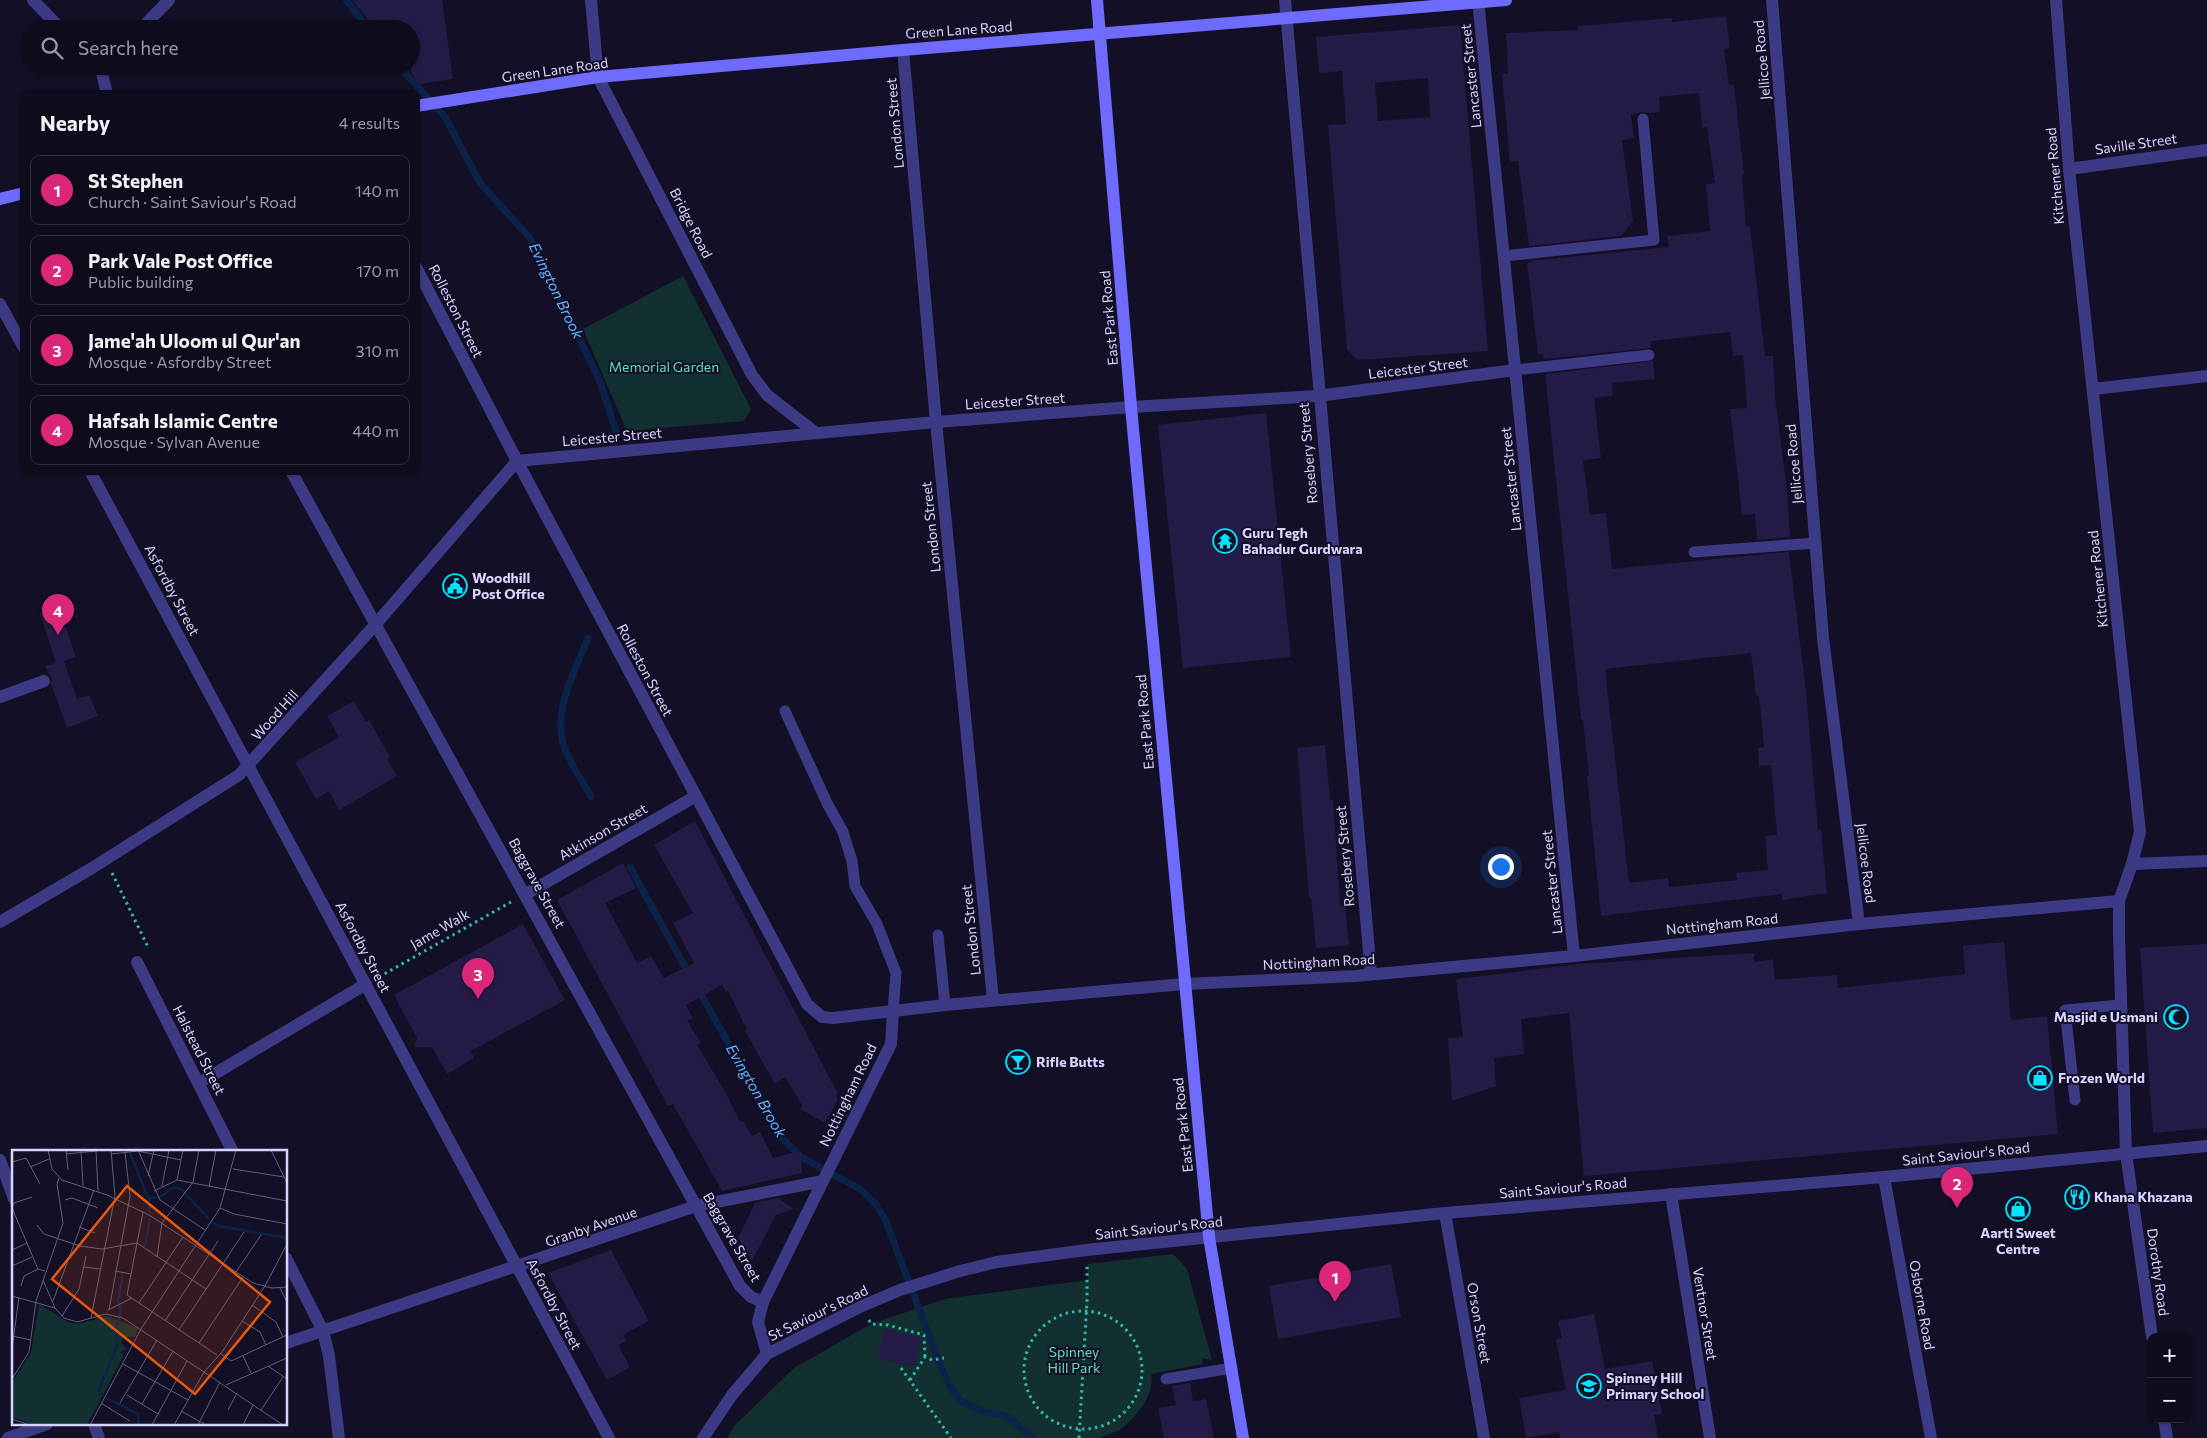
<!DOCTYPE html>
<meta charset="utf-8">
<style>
:root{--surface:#0e0b1c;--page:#171425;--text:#f1f3f6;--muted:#9b9ba3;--line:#2e2b3b;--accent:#db2777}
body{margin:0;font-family:Commissioner,sans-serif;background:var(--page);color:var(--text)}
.controls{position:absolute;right:15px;bottom:15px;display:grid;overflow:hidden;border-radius:10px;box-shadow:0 1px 4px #0004}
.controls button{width:45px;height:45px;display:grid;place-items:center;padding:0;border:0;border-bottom:1px solid var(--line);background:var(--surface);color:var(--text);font:25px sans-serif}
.you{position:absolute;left:1500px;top:866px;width:18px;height:18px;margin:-12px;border:4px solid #fff;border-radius:50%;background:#1a73e8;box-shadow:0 0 0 8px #1a73e833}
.badge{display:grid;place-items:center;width:32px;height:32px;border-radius:50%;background:var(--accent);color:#fff;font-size:16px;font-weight:700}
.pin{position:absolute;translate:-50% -41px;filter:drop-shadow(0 1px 2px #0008)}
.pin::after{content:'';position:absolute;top:26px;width:18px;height:15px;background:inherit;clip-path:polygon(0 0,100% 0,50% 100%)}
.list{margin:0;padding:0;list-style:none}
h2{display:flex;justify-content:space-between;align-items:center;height:65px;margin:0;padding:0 20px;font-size:21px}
h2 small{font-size:16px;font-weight:400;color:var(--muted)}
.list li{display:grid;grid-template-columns:32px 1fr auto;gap:15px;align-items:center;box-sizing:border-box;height:70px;margin:0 10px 10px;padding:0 10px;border:1px solid var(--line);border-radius:10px}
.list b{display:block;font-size:19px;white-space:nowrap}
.list p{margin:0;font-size:16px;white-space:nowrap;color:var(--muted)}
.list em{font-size:16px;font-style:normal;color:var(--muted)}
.icon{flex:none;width:28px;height:28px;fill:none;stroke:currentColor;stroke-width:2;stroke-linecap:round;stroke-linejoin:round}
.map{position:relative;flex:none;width:2207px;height:1438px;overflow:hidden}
.search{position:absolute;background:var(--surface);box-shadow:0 1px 4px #0004;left:20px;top:20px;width:400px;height:55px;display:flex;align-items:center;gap:12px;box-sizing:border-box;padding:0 18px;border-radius:28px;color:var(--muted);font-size:19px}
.panel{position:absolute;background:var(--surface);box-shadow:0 1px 4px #0004;left:20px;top:90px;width:400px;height:385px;border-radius:10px}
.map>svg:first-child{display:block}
.green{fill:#12302f}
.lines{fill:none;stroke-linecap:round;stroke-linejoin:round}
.stream{stroke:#0c2248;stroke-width:7}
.building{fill:#241b47;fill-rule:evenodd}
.path{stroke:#2fb8b0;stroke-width:3;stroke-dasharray:2.5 4;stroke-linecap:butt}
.lane{stroke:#3d3a85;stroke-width:11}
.street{stroke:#3d3a85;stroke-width:12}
.secondary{stroke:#6f6bff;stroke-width:12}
.labels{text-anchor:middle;stroke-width:4;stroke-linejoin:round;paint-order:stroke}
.street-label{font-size:14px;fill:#d9d4ff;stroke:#130f26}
.park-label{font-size:14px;fill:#5fe0c0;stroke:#130f26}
.poi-label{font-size:14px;font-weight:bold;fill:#d9d4ff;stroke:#130f26;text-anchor:start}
.water-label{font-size:15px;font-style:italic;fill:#62b6ff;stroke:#130f26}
.inset-river{fill:none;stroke:#0c2248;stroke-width:2.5}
.inset-road{fill:none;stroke:#625e7d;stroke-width:1}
.view{fill:#e8590c;fill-opacity:0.15;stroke:#e8590c;stroke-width:2.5}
.inset-edge{fill:none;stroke:#d9d4ff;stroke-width:2.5}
</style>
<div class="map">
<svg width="2207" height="1438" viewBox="0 0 2207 1438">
<rect width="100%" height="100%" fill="#130f26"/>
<g class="green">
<polygon points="683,276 751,409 744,421 627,431 583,329"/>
<path d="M1173,1254L1187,1269L1212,1360L1202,1358L1203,1364L1151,1374C1155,1394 1137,1417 1122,1428C1116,1433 1106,1434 1100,1438H727L734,1426L794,1368L871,1324L945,1299L1088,1280V1264Z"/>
</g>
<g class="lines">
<g class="stream">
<polyline points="346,0 369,29"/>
<polyline points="399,66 445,117 480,183 530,238 599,379 617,434"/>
<path d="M588,638C575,672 551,712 565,749C571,765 582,781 591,796"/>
<polyline points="630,867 690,976"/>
<polyline points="698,989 780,1136 801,1157 860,1189 875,1203 885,1219 946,1380 960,1401 985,1412 1007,1416 1032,1438"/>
</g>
</g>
<g class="building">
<polygon points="352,0 442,0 453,79 420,84 411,73 411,29 376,29"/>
<polygon points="1726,16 1730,48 1724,49 1729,85 1734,85 1744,174 1742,175 1746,227 1750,226 1765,356 1773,356 1775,396 1787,490 1790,537 1757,540 1755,514 1742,515 1730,409 1747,408 1743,355 1733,356 1730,332 1651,341 1651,348 1544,359 1543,354 1538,354 1527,263 1532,262 1531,261 1669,247 1667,236 1710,231 1706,184 1715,183 1707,127 1702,128 1699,93 1659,97 1660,112 1648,113 1642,112 1631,115 1634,138 1622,140 1633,221 1621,236 1529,246 1518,161 1510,162 1502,74 1508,74 1506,33 1578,30 1578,26 1672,18 1672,22"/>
<path d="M1460,25L1488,351L1358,360L1347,350L1328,125L1346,124L1342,71L1319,73L1316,37ZM1428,78L1430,117L1378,121L1375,83Z"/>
<path d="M1653,361L1655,379L1612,383L1613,396L1594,398L1601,458L1583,460L1590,515L1606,513L1612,569L1789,552L1806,691L1818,829H1821L1827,893L1782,900V894L1601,916L1587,776H1589L1583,719H1581L1545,374ZM1751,653L1756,696H1759L1764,747L1758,748L1759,766L1771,765L1777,835L1765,836L1768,870L1736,873L1737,880L1669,887L1668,878L1629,883L1605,669Z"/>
<polygon points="1266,413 1291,657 1183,668 1158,425"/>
<polygon points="59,607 76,657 64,661 77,699 89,695 98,716 67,728 51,684 52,679 45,666 56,663 40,613"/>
<polygon points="354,701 366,722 369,720 390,757 387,759 397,776 339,810 329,791 316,799 295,762 339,737 327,716"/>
<polygon points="1325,745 1330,800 1333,800 1340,906 1345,905 1349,945 1316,948 1311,898 1309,898 1297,748"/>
<polygon points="695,821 837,1092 837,1101 825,1123 800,1109 802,1105 785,1077 775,1084 745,1031 747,1030 728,991 726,992 722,985 686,1005 693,1018 687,1021 701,1043 697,1045 726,1093 740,1122 743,1121 752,1136 760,1132 773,1158 801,1151 802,1173 722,1191 673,1104 668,1106 557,900 623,863 636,888 605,903 637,963 651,956 664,978 694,963 673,923 693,913 654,845"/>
<polygon points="523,924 565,1000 471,1051 474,1058 447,1074 432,1047 414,1047 417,1038 394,995"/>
<polygon points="2004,942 2011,1020 2047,1016 2058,1134 1584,1176 1569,1013 1521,1019 1524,1054 1494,1058 1496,1086 1452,1101 1448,1038 1463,1037 1456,979 1580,964 1754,953 1754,962 1773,959 1775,980 1837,975 1838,988 1965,974 1963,946"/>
<polygon points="2207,944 2207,1128 2153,1133 2140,948"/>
<polygon points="778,1198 794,1209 776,1215 752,1261 738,1238 755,1203"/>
<polygon points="611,1250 649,1321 623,1335 626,1341 618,1345 630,1367 607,1380 548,1273"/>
<polygon points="1391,1264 1401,1317 1278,1339 1269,1286"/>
<polygon points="1594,1314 1605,1369 1652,1361 1662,1414 1654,1415 1658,1438 1560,1438 1559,1432 1526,1438 1519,1398 1566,1390 1556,1340 1562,1338 1558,1321"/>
<polygon points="884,1328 922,1338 914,1368 877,1358"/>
<polygon points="1190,1383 1193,1401 1206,1399 1214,1438 1164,1438 1158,1408 1176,1405 1172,1386"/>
</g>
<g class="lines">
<g class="path">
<polyline points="112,873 149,949"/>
<polyline points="379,977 511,902"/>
<circle cx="1083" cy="1370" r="59"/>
<polyline points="869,1320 871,1324 888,1325 924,1335 925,1357"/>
<polyline points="901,1368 951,1438"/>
<polyline points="910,1380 925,1357 932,1360 944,1358"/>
<polyline points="1079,1438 1087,1301 1087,1266"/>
</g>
<g class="lane">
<polyline points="1504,256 1654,240 1643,119"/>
<polyline points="1515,370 1649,355"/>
<polyline points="1694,552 1816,543"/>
<polyline points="785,711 827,803 843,832 852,861 855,886 877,924 896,973 893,1012"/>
<polyline points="938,935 945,1005"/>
<polyline points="2075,1100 2065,1010 2121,1005"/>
<polyline points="1166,1379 1232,1368"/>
</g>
<g class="street">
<polyline points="33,0 61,29"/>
<polyline points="591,0 598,77 752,375 767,395 816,433"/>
<polyline points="1285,0 1371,974"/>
<polyline points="1478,0 1574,956"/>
<polyline points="1772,0 1823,638 1859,924"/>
<polyline points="2056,0 2069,169 2140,832 2132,864 2119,901 2119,936 2126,1153 2152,1337"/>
<polyline points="141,29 169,0"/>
<polyline points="903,50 936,422 993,1000"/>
<polyline points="98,66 101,69 107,94"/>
<polyline points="2069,169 2207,150"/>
<polyline points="416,267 517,461 807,1004 822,1017 833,1018 945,1005 1184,984 1355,976 1574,956 1859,924 2119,901"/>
<polyline points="0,304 24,348"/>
<polyline points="2093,389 2207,376"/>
<polyline points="517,461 936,422 1131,407 1318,396 1515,370"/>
<polyline points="90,471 609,1438"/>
<polyline points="291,471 740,1286 751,1297 763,1302"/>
<polyline points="0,697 44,681"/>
<polyline points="2132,864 2207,861"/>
<polyline points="526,894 696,796"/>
<polyline points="0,922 92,868 239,775 375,625 517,461"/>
<polyline points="137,962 233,1152"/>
<polyline points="199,1083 366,984"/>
<polyline points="0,1160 14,1199"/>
<polyline points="1884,1177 1931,1438"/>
<polyline points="1671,1194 1710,1438"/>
<polyline points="1445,1213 1484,1438"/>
<polyline points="286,1258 323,1331 329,1356 339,1438"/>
<polyline points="286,1343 696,1206 823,1181"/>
<polyline points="767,1354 758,1322 763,1302 891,1044 893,1012"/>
<polyline points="2164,1419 2167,1438"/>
<polyline points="94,1424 99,1438"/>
<polyline points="8,1438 47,1424"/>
<polyline points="703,1438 732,1395 767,1354 862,1306 900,1290 960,1271 997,1262 1086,1250 1445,1213 1884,1177 2207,1146"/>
</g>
<g class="secondary">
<polyline points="1097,0 1131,407 1209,1237 1243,1438"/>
<polyline points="416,106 598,77 903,50 1506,0"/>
<polyline points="0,199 24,193"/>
</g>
</g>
<defs>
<g id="temple-ring" transform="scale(1.25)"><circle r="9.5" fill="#130f26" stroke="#00e5ff" stroke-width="1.5"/><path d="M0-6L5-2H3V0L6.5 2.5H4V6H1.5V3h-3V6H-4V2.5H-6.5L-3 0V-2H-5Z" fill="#00e5ff"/></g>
<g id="civic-ring" transform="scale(1.25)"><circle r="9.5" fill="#130f26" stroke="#00e5ff" stroke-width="1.5"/><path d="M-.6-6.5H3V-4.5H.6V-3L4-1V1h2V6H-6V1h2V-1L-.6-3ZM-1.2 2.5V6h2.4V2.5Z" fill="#00e5ff"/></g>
<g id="mosque-ring" transform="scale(1.25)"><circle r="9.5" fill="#130f26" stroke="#00e5ff" stroke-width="1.5"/><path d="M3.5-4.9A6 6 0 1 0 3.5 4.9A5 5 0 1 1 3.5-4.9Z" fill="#00e5ff"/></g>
<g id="bar-ring" transform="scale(1.25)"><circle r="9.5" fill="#130f26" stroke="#00e5ff" stroke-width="1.5"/><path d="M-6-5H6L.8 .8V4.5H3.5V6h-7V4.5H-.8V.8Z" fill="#00e5ff"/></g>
<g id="shop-ring" transform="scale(1.25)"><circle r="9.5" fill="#130f26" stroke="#00e5ff" stroke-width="1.5"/><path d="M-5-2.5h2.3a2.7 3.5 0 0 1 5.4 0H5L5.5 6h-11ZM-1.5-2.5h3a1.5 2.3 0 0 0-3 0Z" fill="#00e5ff"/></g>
<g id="restaurant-ring" transform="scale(1.25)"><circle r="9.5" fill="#130f26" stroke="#00e5ff" stroke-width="1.5"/><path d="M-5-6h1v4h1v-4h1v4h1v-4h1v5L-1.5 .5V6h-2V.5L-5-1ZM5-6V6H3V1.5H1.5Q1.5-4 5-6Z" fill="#00e5ff"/></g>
<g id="school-ring" transform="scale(1.25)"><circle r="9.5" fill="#130f26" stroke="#00e5ff" stroke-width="1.5"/><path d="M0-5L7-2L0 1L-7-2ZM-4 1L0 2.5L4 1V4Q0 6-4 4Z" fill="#00e5ff"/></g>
</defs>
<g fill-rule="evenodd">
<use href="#temple-ring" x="1225" y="541"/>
<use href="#civic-ring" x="455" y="586"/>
<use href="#mosque-ring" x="2176" y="1017"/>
<use href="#bar-ring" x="1018" y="1062"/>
<use href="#shop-ring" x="2040" y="1078"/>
<use href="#restaurant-ring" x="2077" y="1197"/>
<use href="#shop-ring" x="2018" y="1209"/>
<use href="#school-ring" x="1589" y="1386"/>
</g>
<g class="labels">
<g class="street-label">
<text transform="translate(959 30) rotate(-4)" y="5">Green Lane Road</text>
<text transform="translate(1762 60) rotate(-95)" y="5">Jellicoe Road</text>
<text transform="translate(555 70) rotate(-8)" y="5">Green Lane Road</text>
<text transform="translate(1471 76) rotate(-96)" y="5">Lancaster Street</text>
<text transform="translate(895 123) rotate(-95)" y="5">London Street</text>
<text transform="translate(2136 144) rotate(-8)" y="5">Saville Street</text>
<text transform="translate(2055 176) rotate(-95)" y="5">Kitchener Road</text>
<text transform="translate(691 223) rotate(63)" y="5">Bridge Road</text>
<text transform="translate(456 311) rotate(63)" y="5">Rolleston Street</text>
<text transform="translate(1109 318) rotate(-95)" y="5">East Park Road</text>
<text transform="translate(1418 368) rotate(-7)" y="5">Leicester Street</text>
<text transform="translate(1015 401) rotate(-4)" y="5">Leicester Street</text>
<text transform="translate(612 437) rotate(-5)" y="5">Leicester Street</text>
<text transform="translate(1308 453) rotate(-95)" y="5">Rosebery Street</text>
<text transform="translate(1794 464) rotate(-95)" y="5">Jellicoe Road</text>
<text transform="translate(1511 479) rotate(-96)" y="5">Lancaster Street</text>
<text transform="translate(931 527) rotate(-96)" y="5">London Street</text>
<text transform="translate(2098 579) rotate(-96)" y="5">Kitchener Road</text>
<text transform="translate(172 590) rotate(62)" y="5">Asfordby Street</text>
<text transform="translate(645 670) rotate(62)" y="5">Rolleston Street</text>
<text transform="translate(275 715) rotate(-48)" y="5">Wood Hill</text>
<text transform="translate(1145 722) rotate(-95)" y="5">East Park Road</text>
<text transform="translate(603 832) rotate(-30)" y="5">Atkinson Street</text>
<text transform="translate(1345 856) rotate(-95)" y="5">Rosebery Street</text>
<text transform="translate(1866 863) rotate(83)" y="5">Jellicoe Road</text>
<text transform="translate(1552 882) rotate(-96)" y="5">Lancaster Street</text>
<text transform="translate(537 883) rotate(61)" y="5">Baggrave Street</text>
<text transform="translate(1722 924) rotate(-6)" y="5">Nottingham Road</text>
<text transform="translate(440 929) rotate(-30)" y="5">Jame Walk</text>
<text transform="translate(971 930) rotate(-96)" y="5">London Street</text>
<text transform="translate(363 947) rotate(62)" y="5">Asfordby Street</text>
<text transform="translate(1319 962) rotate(-3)" y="5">Nottingham Road</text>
<text transform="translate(199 1050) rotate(63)" y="5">Halstead Street</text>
<text transform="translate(848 1095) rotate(-64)" y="5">Nottingham Road</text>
<text transform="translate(1183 1125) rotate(-96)" y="5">East Park Road</text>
<text transform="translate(1966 1154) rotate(-6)" y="5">Saint Saviour's Road</text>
<text transform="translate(1563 1188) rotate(-5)" y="5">Saint Saviour's Road</text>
<text transform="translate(591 1227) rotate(-19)" y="5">Granby Avenue</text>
<text transform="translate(1159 1228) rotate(-6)" y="5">Saint Saviour's Road</text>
<text transform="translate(732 1237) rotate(60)" y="5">Baggrave Street</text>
<text transform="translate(2158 1272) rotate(82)" y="5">Dorothy Road</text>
<text transform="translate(554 1304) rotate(62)" y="5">Asfordby Street</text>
<text transform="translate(1922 1305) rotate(80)" y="5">Osborne Road</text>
<text transform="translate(818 1313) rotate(-26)" y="5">St Saviour's Road</text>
<text transform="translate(1705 1314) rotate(81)" y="5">Ventnor Street</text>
<text transform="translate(1479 1323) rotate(80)" y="5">Orson Street</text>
</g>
<g class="park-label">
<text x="664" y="372">Memorial Garden</text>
<text x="1074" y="1357">Spinney<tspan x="1074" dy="16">Hill Park</tspan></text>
</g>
<g class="poi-label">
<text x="1242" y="538">Guru Tegh<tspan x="1242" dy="16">Bahadur Gurdwara</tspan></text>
<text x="472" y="583">Woodhill<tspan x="472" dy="16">Post Office</tspan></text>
<text x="2158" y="1022" text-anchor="end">Masjid e Usmani</text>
<text x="1036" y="1067">Rifle Butts</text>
<text x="2058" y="1083">Frozen World</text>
<text x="2094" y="1202">Khana Khazana</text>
<text x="2018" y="1238" text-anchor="middle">Aarti Sweet<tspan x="2018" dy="16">Centre</tspan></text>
<text x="1606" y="1383">Spinney Hill<tspan x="1606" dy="16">Primary School</tspan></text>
</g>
<g class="water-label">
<text transform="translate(556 291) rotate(64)" y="5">Evington Brook</text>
<text transform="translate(756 1091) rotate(60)" y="5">Evington Brook</text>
</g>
</g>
<g transform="translate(12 1150)">
<rect width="275" height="275" fill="#130f26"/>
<path d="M27,154L56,172L65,174L95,166L126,178L123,187H111L109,192L115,199L109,202L112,205L75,275H22L0,267V232L19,203Z" fill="#12302f"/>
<path class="inset-river" d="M118,3L137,50L138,64M136,48L148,47L161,38L169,39L197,69M200,72L206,76L275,88M133,96L138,68M92,246L87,240L106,193L104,177L109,161L106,150L111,125M95,248L126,264L127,275"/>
<path class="inset-road" d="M36,0L40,19L50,30L95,45L137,65L241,133L260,138L275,137M54,0L56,20M69,0L71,36M84,0L86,41M126,0L148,50L193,80M259,0L275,33M54,4L84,1M99,4L126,1L169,10M0,12L14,8L28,34M18,17L37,9M221,19L272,27M136,26L142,0M165,30L275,51M150,36L157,0M197,37L204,0M142,41L165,30L171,0M20,47L2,53L0,58L26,119L33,121M53,50L60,48L86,58M208,58L222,64L275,74M131,62L115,145L205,205M25,75L32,84L68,96L90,99L125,93M67,77L83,83M125,93L194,139M0,100L15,93M145,107L150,73L181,32L187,0M0,116L20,107M72,117L88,119M103,121L119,124M224,122L249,85M31,130L43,158L52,168L65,172L94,164L111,168L271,275M9,136L12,126L26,119M268,138L275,152M0,146L43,158M41,151L82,40M127,153L171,87M240,155L264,172L271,187M96,160L120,148M97,160L118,46L113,2M50,166L67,139L74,106M79,168L103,46L99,0M153,171L206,91M230,171L248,182L254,195M167,180L232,82M0,186L19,190M187,193L231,127M0,199L7,147M208,203L219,211L275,185M231,206L239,223M111,214L176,250M256,216L275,229M0,229L17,202L24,151L51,73L45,34L47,28M214,235L275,208M115,245L146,264M89,253L118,271M108,253L145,190M130,254L161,201M216,260L225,243M249,260L271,227M169,261L194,275M0,269L18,275M78,275L129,179L208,58L224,0M140,275L175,211M162,275L192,222L210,202L253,136L275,94M186,275L208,232M231,275L241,255"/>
<path class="view" d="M115,36L258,152L183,244L40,129Z"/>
<rect width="275" height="275" class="inset-edge"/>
</g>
</svg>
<div class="controls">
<button>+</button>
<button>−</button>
</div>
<div class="you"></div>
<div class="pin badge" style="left:1335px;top:1302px">1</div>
<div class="pin badge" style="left:1957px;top:1208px">2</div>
<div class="pin badge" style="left:478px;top:999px">3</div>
<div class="pin badge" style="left:58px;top:635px">4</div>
<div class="search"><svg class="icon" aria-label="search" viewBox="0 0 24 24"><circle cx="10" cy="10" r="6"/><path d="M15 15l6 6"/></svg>Search here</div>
<section class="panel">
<h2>Nearby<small>4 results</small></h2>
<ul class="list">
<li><span class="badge">1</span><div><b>St Stephen</b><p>Church · Saint Saviour's Road</p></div><em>140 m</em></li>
<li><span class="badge">2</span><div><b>Park Vale Post Office</b><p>Public building</p></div><em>170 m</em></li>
<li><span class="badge">3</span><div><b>Jame'ah Uloom ul Qur'an</b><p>Mosque · Asfordby Street</p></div><em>310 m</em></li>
<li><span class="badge">4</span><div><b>Hafsah Islamic Centre</b><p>Mosque · Sylvan Avenue</p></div><em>440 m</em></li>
</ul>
</section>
</div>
